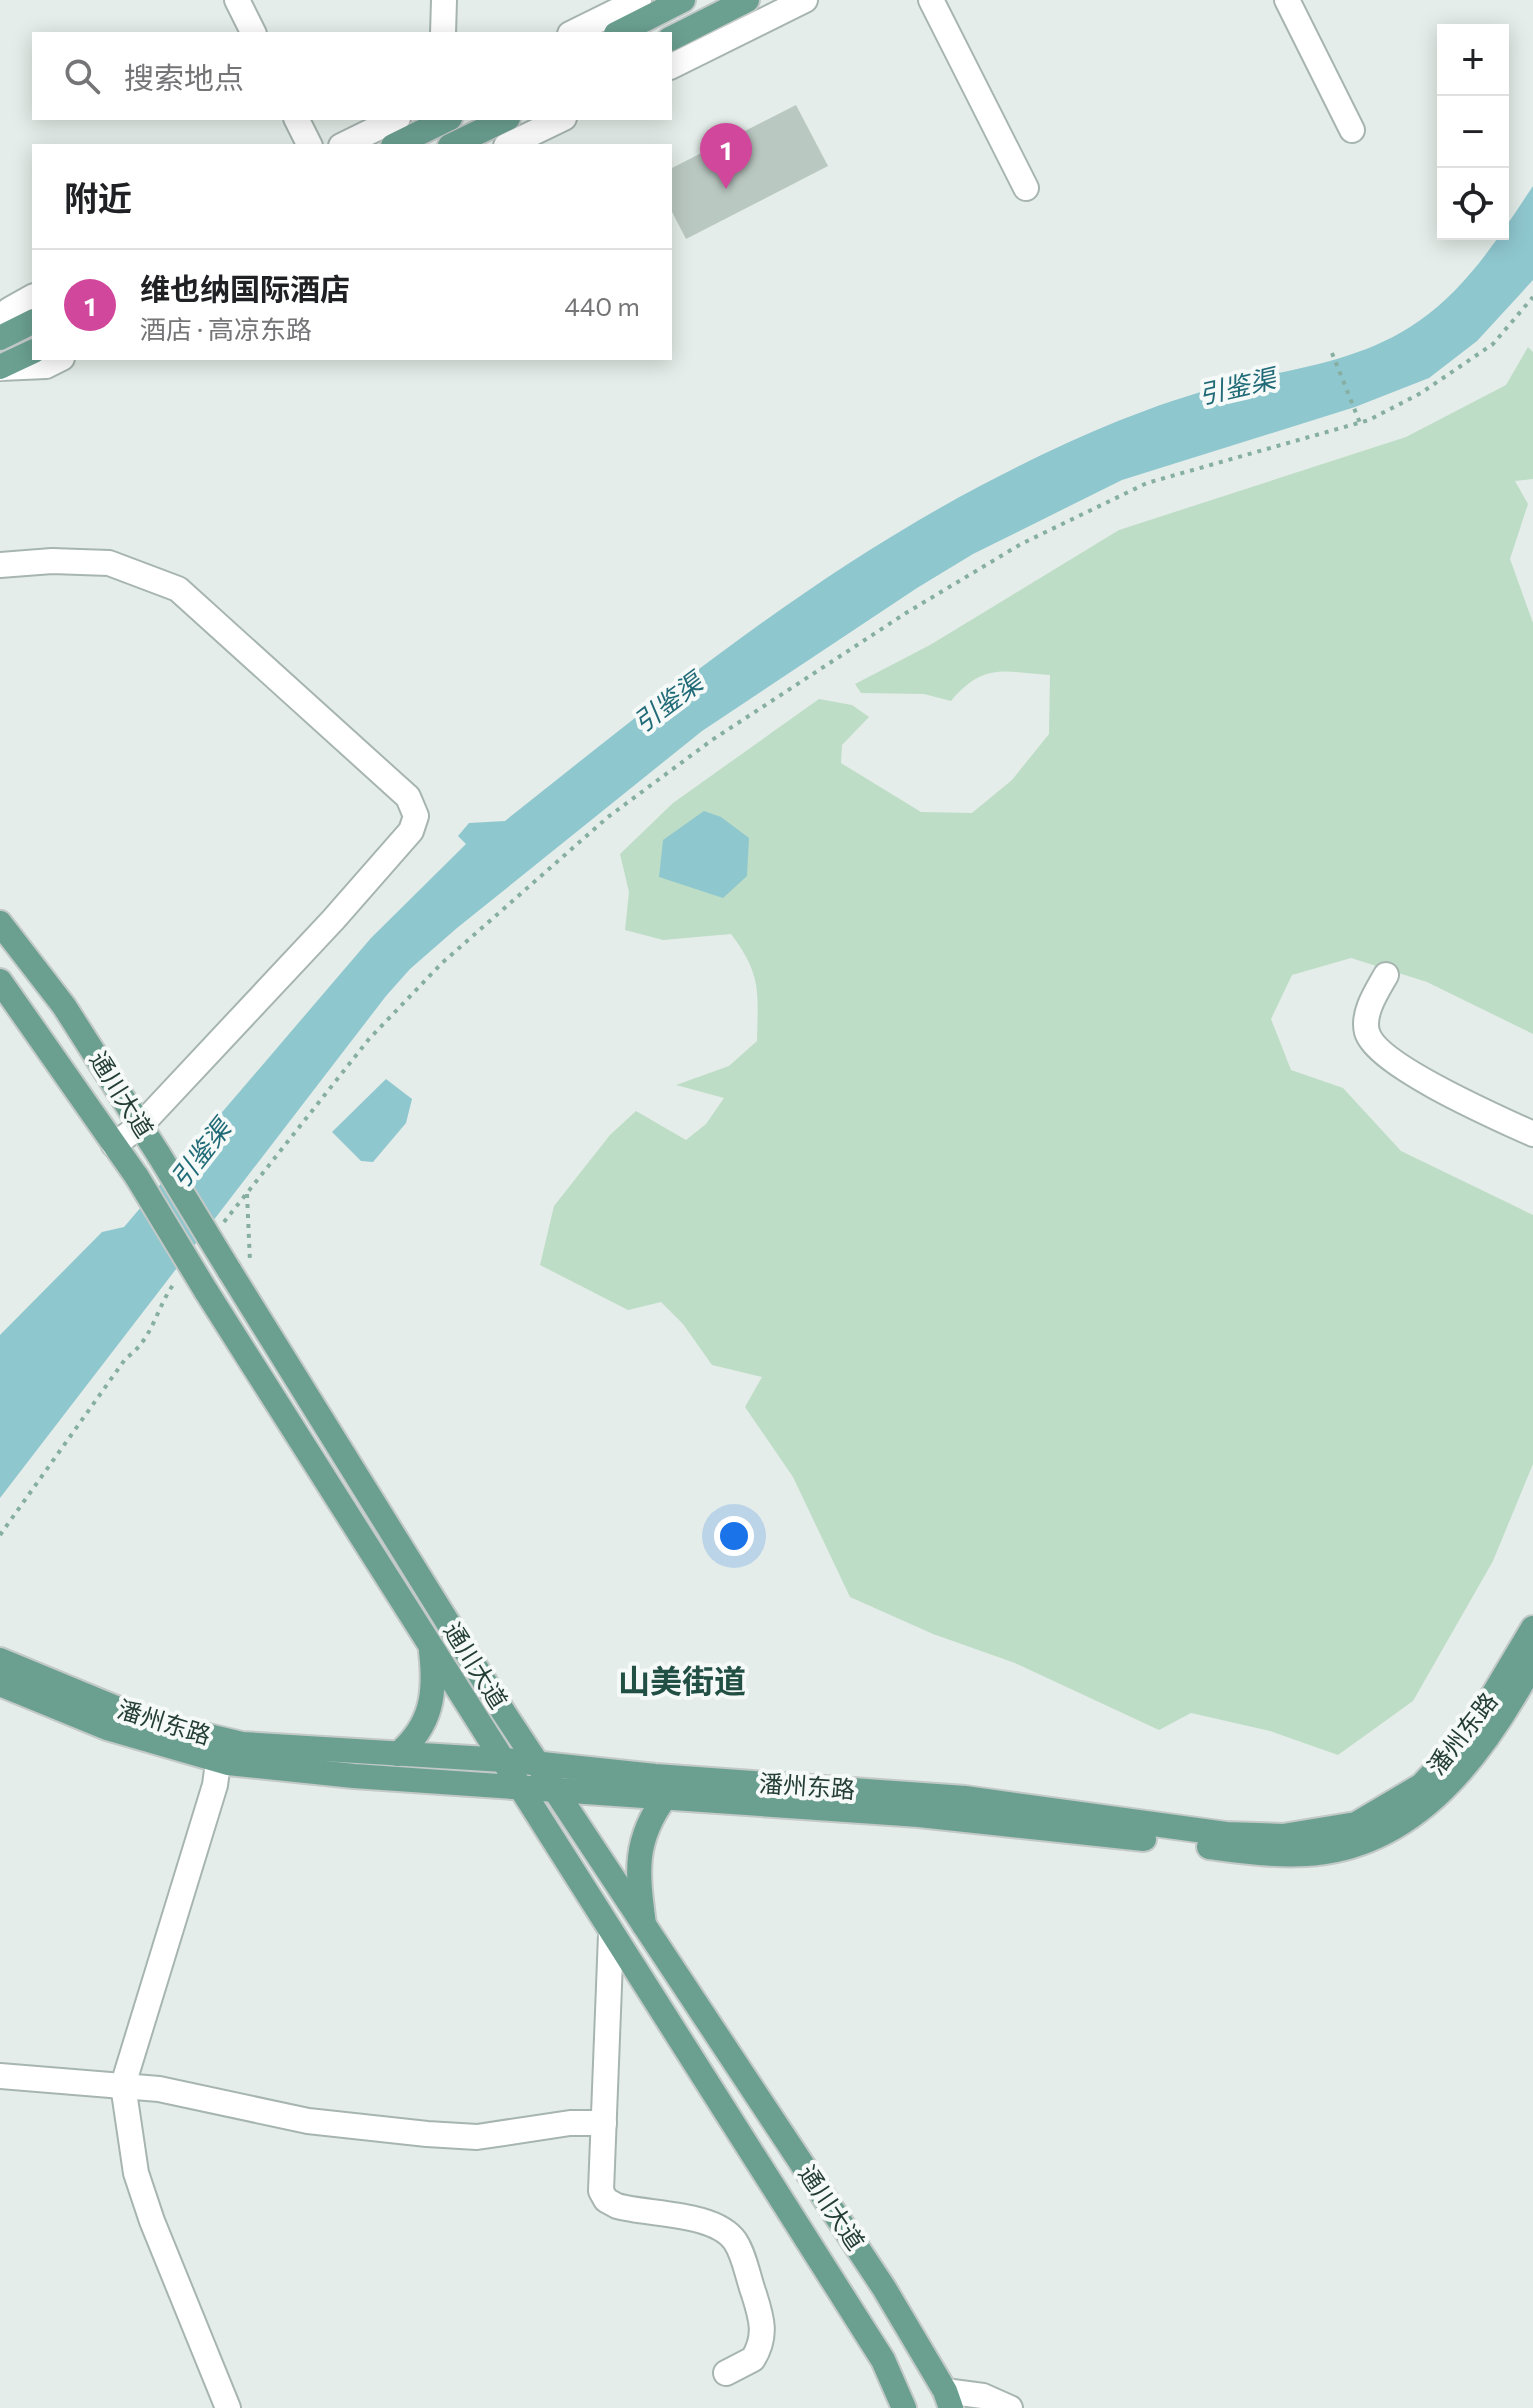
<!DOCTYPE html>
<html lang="zh">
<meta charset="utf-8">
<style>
:root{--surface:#fff;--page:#f6f6f6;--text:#202124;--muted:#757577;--line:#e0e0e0;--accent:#ea580c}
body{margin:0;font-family:Commissioner,"Noto Sans SC",sans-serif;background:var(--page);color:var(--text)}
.controls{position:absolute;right:24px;top:24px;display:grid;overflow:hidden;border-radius:0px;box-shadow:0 4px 20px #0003}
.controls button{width:72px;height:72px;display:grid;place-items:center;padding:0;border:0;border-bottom:2px solid var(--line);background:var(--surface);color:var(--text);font:40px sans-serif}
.you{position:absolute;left:734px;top:1536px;width:28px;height:28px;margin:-20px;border:6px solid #fff;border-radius:50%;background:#1a73e8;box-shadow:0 0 0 12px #1a73e833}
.badge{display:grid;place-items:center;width:52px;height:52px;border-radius:50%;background:var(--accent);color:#fff;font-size:26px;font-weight:700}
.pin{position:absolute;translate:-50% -66px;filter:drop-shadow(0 2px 4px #0008)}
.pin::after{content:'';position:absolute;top:42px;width:28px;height:24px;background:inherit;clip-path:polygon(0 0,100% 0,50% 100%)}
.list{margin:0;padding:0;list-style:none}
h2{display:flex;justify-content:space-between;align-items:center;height:104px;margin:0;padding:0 32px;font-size:34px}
h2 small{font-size:26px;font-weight:400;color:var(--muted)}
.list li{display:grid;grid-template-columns:52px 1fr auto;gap:24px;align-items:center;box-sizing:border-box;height:112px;padding:0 32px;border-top:2px solid var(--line)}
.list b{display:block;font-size:30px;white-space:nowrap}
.list p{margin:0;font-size:26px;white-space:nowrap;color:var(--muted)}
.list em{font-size:26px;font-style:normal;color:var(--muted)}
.icon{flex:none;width:44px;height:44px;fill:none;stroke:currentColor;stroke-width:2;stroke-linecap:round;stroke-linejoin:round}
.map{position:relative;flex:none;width:1533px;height:2408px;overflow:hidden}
.search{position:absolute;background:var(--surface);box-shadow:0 4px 20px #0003;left:32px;top:32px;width:640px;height:88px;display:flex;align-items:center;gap:20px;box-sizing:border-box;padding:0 28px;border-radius:0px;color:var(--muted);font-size:30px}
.panel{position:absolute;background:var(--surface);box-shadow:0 4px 20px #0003;left:32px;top:144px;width:640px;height:216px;border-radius:0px}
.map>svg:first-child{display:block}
.green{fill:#beddc6}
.water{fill:#8fc7cf}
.building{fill:#bac8c2}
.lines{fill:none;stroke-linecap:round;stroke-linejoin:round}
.minor-casing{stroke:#a7b5b0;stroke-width:28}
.major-casing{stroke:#c2c9c7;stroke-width:28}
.path{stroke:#86afa1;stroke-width:4;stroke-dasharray:4 6;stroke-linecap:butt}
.minor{stroke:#fff;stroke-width:24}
.major{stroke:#6ba091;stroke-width:24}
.major-bridge-casing{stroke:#c2c9c7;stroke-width:28;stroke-linecap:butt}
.major-bridge{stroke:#6ba091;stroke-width:24}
.labels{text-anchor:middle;stroke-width:8;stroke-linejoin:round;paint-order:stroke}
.street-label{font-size:24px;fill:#243e36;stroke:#f5f9f7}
.water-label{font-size:26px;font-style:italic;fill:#216b78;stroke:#f5f9f7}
.district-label{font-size:32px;font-weight:bold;fill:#214f43;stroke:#f5f9f7}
</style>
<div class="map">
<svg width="1533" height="2408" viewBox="0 0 1533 2408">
<rect width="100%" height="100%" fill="#e4ede9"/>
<path class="green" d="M1528,347L1533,352V479L1515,481L1528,504L1510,559L1533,623V1034L1427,982L1351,958L1292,975L1271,1019L1291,1070L1343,1088L1401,1151L1533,1215V1464L1493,1561L1413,1701L1338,1755L1270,1731L1191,1713L1159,1730L1015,1663L933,1634L850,1597L793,1477L745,1407L762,1377L712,1365L683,1324L661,1302L628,1310L540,1265L554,1206L610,1135L636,1111L686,1140L706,1124L724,1098L676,1085L729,1066L757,1041C758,992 762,975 731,934L663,940L625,930L629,892L620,854L673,803L819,699L852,705L869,717L842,745L841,763L921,812L972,813L1012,780L1049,734L1050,675C1004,672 984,662 951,701L924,694L861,693L855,684L930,645L1119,530L1406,437L1506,385Z"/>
<g class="water">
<path d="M1533,186V280L1477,341L1429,378L1355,407L1122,480L973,554L917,588L702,731L457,928L410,969L386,996L0,1498V1335L102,1232L124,1227L371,938L466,844L458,836L469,823L505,821C657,700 808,577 980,486C1058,445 1141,407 1226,385C1293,368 1361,362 1419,321C1468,287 1501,234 1533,186Z"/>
<polygon points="704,811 721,817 749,838 747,876 723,898 659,877 663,840"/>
<polygon points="386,1079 412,1099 406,1123 373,1162 361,1161 332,1132"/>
</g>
<polygon class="building" points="796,105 828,166 686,239 670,208 670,169"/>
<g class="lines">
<g class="minor-casing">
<g id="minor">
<polyline points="237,0 254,34"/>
<polyline points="931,0 1026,188"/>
<polyline points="1287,0 1352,130"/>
<polyline points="443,34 444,0"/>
<polyline points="570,34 639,0"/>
<polyline points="670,67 805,0"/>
<polyline points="296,118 310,146"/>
<polyline points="341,146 398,118"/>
<polyline points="506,146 564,118"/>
<polyline points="2,337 9,310 34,296"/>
<polyline points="0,368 46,366 62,358"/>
<polyline points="0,565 52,561 109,563 178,589 408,797 416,816 411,831 333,920 141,1125 114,1145"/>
<path d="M1386,975C1377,991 1362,1013 1367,1032C1376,1065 1500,1119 1533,1134"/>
<polyline points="221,1741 215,1785 123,2085 136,2173 152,2221 228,2408"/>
<path d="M611,1935L601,2191L606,2200L617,2206C649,2215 715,2212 735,2241C745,2256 748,2278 754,2294C762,2319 767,2336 753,2359L726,2373"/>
<polyline points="0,2076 159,2089 308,2121 427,2134 477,2137 570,2123 604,2123"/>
<polyline points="945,2391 983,2396 1010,2408"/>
</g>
</g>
<g class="major-casing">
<g id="major">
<polyline points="616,34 683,0"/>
<polyline points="670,39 747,0"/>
<polyline points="393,146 450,118"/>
<polyline points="450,146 508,118"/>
<polyline points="0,338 34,321"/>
<polyline points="0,367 34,351"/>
<polyline points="0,923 64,1006 159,1155"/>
<polyline points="0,981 137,1177"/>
<polyline points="229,1270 504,1713 884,2288 945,2391 951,2408"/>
<polyline points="206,1291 883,2360 904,2408"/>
<polyline points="0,1660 150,1722 242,1744 504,1760 655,1776 965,1798 1226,1834 1283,1836 1356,1824 1422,1785 1471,1732 1533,1628"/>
<polyline points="0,1684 107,1728 228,1763 354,1776 919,1815 1144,1839"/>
<path d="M398,1754C432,1725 436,1693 431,1651"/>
<path d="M1209,1847C1241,1851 1273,1856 1306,1854C1417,1848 1485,1752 1533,1663"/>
<path d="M644,1925C637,1872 633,1840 666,1796"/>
</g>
</g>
<g class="path">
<polyline points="1332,353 1360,423"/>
<polyline points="247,1194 250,1262"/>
<polyline points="224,1222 369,1039 442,963 608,817 712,740 906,613 1021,544 1147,483 1369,420 1421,393 1493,344 1533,297"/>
<path d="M0,1535L126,1358C154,1339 156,1306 176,1281"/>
</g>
<use href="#minor" class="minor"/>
<use href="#major" class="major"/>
<g class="major-bridge-casing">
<g id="major-bridge">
<polyline points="159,1155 229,1270"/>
<polyline points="137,1177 206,1291"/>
</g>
</g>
<use href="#major-bridge" class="major-bridge"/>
</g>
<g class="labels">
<g class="street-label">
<text transform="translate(121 1095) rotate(58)" y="8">通川大道</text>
<text transform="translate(475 1666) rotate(58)" y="8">通川大道</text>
<text transform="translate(164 1723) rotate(17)" y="8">潘州东路</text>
<text transform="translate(1463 1734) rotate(-52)" y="8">潘州东路</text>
<text transform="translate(807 1787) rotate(4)" y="8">潘州东路</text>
<text transform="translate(831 2208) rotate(56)" y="8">通川大道</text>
</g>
<g class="water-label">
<text transform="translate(1237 387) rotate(-13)" y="9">引鉴渠</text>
<text transform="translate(668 703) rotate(-37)" y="9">引鉴渠</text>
<text transform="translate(201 1154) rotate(-52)" y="9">引鉴渠</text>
</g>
<g class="district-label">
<text x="682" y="1693">山美街道</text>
</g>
</g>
</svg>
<div class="controls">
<button>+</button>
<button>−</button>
<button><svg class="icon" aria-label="locate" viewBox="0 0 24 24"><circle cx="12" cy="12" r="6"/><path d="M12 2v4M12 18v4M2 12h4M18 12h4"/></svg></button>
</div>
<div class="you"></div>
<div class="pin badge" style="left:726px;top:189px;background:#d1479c">1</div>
<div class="search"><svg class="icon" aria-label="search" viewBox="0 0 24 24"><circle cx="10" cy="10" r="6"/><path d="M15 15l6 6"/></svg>搜索地点</div>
<section class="panel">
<h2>附近<small></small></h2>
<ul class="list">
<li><span class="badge" style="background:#d1479c">1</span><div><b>维也纳国际酒店</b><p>酒店 · 高凉东路</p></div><em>440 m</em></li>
</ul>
</section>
</div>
